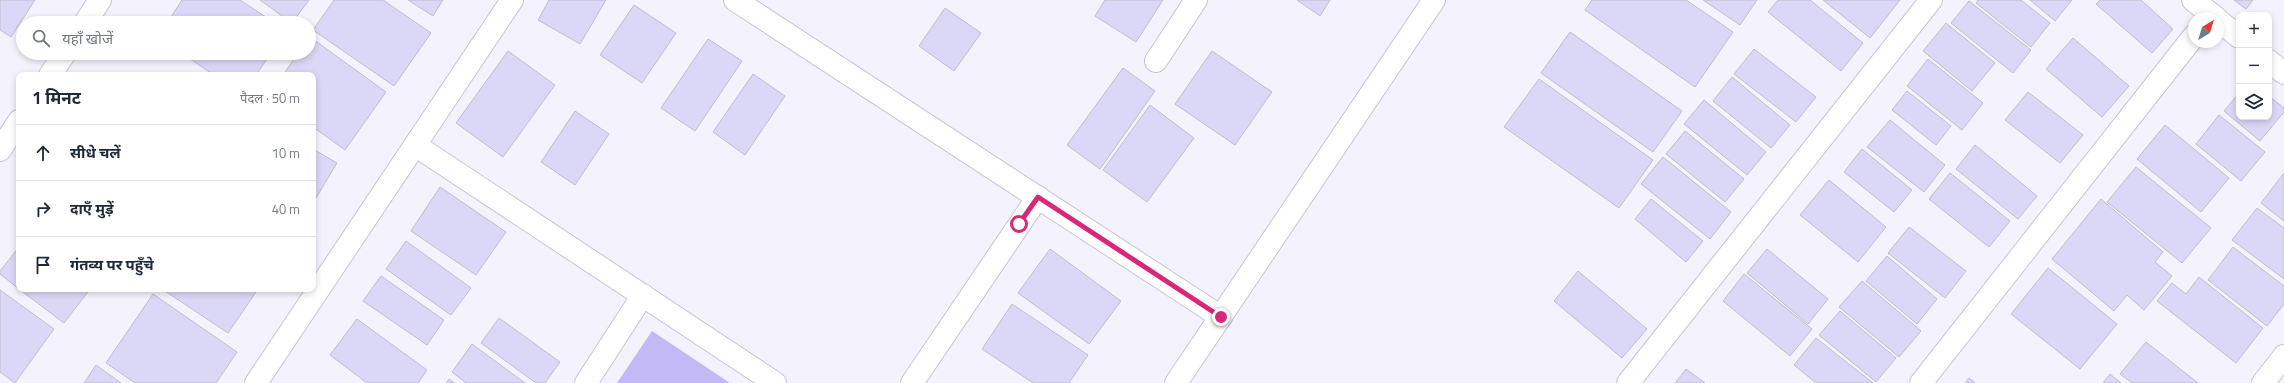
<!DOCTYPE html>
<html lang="hi">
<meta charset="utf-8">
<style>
:root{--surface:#fff;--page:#f2f2f3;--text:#1f2937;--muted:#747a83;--line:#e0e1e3}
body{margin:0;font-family:"Titillium Web","Noto Sans Devanagari",sans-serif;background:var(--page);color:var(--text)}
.controls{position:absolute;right:12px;top:12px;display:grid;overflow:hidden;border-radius:8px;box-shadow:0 2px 6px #0003}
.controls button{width:36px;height:36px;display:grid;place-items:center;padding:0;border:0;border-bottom:1px solid var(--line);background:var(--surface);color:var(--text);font:20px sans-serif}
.compass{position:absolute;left:2188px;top:12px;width:36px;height:36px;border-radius:50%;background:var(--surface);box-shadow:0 2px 6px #0003;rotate:38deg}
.stop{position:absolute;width:12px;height:12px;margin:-9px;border:3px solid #db2777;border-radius:50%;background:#fff}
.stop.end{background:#db2777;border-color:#fff;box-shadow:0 1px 4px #0008}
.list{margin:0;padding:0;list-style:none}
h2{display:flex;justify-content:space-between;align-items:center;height:52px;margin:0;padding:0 16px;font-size:17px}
h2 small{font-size:13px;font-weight:400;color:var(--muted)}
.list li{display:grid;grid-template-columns:26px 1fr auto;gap:12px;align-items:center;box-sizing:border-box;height:56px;padding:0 16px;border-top:1px solid var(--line)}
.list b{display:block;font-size:15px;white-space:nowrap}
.list em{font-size:13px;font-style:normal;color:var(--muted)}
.icon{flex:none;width:22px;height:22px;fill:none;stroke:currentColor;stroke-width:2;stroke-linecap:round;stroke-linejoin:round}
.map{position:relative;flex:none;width:2284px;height:383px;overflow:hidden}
.search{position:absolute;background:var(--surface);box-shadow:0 2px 6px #0003;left:16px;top:16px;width:300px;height:44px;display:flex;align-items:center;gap:10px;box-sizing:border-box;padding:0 14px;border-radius:22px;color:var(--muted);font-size:15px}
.panel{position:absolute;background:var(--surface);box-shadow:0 2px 6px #0003;left:16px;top:72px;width:300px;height:220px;border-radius:8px}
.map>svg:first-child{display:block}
.green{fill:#c2b9f6}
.building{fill:#dbd7f7;stroke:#bfbdcc}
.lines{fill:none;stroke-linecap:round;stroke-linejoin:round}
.minor-casing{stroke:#c6c4d3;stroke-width:24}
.minor{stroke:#fff;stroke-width:22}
.route{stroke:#db2777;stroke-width:5}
</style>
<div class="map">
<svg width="2284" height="383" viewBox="0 0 2284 383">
<rect width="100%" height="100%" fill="#f4f3fd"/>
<polygon class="green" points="652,331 730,383 617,383"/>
<g class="building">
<polygon points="0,0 35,0 11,37 0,30"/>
<polygon points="182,0 240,0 275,23 167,23"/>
<polygon points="260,0 309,0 292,23"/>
<polygon points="334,0 383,0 431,33 394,86 313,30"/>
<polygon points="408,0 443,0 433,16"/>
<polygon points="549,0 606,0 580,44 538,20"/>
<polygon points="1105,0 1163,0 1136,42 1095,16"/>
<polygon points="1297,0 1330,0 1320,16"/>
<polygon points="1592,0 1686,0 1733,32 1695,87 1585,10"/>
<polygon points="1703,0 1757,0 1740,25"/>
<polygon points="1778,0 1810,0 1863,43 1841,71 1768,12"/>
<polygon points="1823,0 1900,0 1870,38"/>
<polygon points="1978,0 2021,0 2050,23 2031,47 1976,3"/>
<polygon points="2030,0 2072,0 2055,21"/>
<polygon points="2100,0 2141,0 2173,29 2152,53 2096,4"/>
<polygon points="2234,0 2253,0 2246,9"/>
<polygon points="1969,1 2031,50 2013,73 1951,23"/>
<polygon points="634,5 676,33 642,83 600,55"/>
<polygon points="945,8 981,33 954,71 919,46"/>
<polygon points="1946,23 1995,63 1972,91 1923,51"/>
<polygon points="1570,32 1682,111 1653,152 1541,73"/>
<polygon points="310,37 386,92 345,150 313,127 313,75 283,75 298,53 309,53"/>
<polygon points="2073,38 2129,86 2102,117 2046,69"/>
<polygon points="708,39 742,61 695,131 661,108"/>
<polygon points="1754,49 1816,97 1796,122 1734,74"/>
<polygon points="508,51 555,85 503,157 456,123"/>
<polygon points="1212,51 1272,92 1235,145 1175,104"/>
<polygon points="181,53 271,53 256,75 214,75"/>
<polygon points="1928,59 1983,103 1962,130 1907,86"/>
<polygon points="1123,68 1155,91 1100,169 1067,145"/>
<polygon points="753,74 785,96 745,155 713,132"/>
<polygon points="1732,77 1790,125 1771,148 1713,101"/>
<polygon points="1539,79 1653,160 1619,208 1504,127"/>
<polygon points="1907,91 1951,126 1936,145 1892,110"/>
<polygon points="2028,92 2083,135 2060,163 2005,120"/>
<polygon points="2239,93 2239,117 2269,117 2269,96 2284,108 2284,112 2260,141 2224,111"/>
<polygon points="1704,100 1766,152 1747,175 1684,124"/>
<polygon points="1150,105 1194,138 1147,202 1103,170"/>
<polygon points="575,111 609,134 575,185 541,162"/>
<polygon points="2219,115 2265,152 2241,181 2196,144"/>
<polygon points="1890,120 1945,165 1924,192 1867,147"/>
<polygon points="2165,125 2229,178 2201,212 2137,159"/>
<polygon points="1685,131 1744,179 1725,202 1666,154"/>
<polygon points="1975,145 2037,196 2018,219 1956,169"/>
<polygon points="313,149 337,163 313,203"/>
<polygon points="1862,149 1912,190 1894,212 1844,172"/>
<polygon points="1663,157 1731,212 1710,239 1641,184"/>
<polygon points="2136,167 2211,228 2182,263 2107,202"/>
<polygon points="1950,173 2010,221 1989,247 1929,199"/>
<polygon points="2284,173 2284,221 2261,203"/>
<polygon points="1829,180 1886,227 1858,262 1800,215"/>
<polygon points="440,187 506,232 476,275 411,231"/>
<polygon points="1651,199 1703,241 1686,262 1635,219"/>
<polygon points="2101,199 2163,252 2155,262 2172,276 2144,310 2127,295 2114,311 2052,259"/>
<polygon points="2257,208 2284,228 2284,279 2232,240"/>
<polygon points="1909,227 1966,271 1945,298 1888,253"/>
<polygon points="406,241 471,288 451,315 386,269"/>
<polygon points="19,247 19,289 0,274 0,271"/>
<polygon points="2233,247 2284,286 2284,304 2267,326 2208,280"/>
<polygon points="1050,249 1121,301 1089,344 1018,293"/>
<polygon points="1767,249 1828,299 1808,324 1747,273"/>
<polygon points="1887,256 1937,299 1917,324 1866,281"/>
<polygon points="2048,268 2117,324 2080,369 2011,314"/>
<polygon points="1578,271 1647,329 1622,358 1554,301"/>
<polygon points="1744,274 1812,329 1790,356 1723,301"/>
<polygon points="381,276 444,320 427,345 363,301"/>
<polygon points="2199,277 2263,328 2236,363 2157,301 2172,283 2186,294"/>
<polygon points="1862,281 1921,331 1899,357 1839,307"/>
<polygon points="19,289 90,289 64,323"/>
<polygon points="162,289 258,289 228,333"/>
<polygon points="0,290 54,329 15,383 0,372"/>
<polygon points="153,294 237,352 216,383 135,383 106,363"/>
<polygon points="1012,304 1088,355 1069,383 1033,383 982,349"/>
<polygon points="1840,311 1896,358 1876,382 1819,335"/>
<polygon points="499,318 560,362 545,383 536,383 481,343"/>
<polygon points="357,319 427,370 418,383 367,383 330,355"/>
<polygon points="1816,338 1873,383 1816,383 1794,365"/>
<polygon points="2146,342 2198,383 2132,383 2120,374"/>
<polygon points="472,344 525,383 466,383 452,372"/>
<polygon points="96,365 121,383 84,383"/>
<polygon points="1686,369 1705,383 1675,383"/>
<polygon points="2110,374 2121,383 2103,383"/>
<polygon points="1969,378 1975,383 1965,383"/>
<polygon points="449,379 454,383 446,383"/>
</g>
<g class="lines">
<g class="minor-casing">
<g id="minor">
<polyline points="735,0 1221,317"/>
<polyline points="2193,0 2216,18"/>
<polyline points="2218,20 2239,37"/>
<polyline points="85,23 100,0"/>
<polyline points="1156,61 1196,0"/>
<polyline points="2269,61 2284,73"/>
<polyline points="50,75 65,53"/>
<polyline points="415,145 775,383"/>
<polyline points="0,150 19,121"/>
<polyline points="256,383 512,0"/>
<polyline points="586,383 643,295"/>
<polyline points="912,383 1038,197"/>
<polyline points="1176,383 1434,0"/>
<polyline points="1628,383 1931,0"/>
<polyline points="1921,383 2194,36"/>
<polyline points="2263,383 2284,356"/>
</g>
</g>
<use href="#minor" class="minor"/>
</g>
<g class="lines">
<polyline class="route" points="1019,224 1038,197 1221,317"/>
</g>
</svg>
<div class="controls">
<button>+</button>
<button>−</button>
<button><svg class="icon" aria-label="layers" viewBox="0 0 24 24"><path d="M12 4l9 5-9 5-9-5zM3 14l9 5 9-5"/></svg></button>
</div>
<svg class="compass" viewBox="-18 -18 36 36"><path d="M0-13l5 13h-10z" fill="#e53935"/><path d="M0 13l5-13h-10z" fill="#747a83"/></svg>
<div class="stop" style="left:1019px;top:224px"></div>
<div class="stop end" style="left:1221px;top:317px"></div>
<div class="search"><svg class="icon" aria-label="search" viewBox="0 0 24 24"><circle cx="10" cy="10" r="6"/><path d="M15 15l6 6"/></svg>यहाँ खोजें</div>
<section class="panel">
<h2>1 मिनट<small>पैदल · 50 m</small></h2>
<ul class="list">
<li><svg class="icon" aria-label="ahead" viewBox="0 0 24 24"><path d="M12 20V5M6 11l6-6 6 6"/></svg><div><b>सीधे चलें</b></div><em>10 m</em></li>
<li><svg class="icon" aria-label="right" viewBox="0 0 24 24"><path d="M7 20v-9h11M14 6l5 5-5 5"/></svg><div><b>दाएँ मुड़ें</b></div><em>40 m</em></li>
<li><svg class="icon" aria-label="arrive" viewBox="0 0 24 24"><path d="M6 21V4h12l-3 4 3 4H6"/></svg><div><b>गंतव्य पर पहुँचे</b></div></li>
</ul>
</section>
</div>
